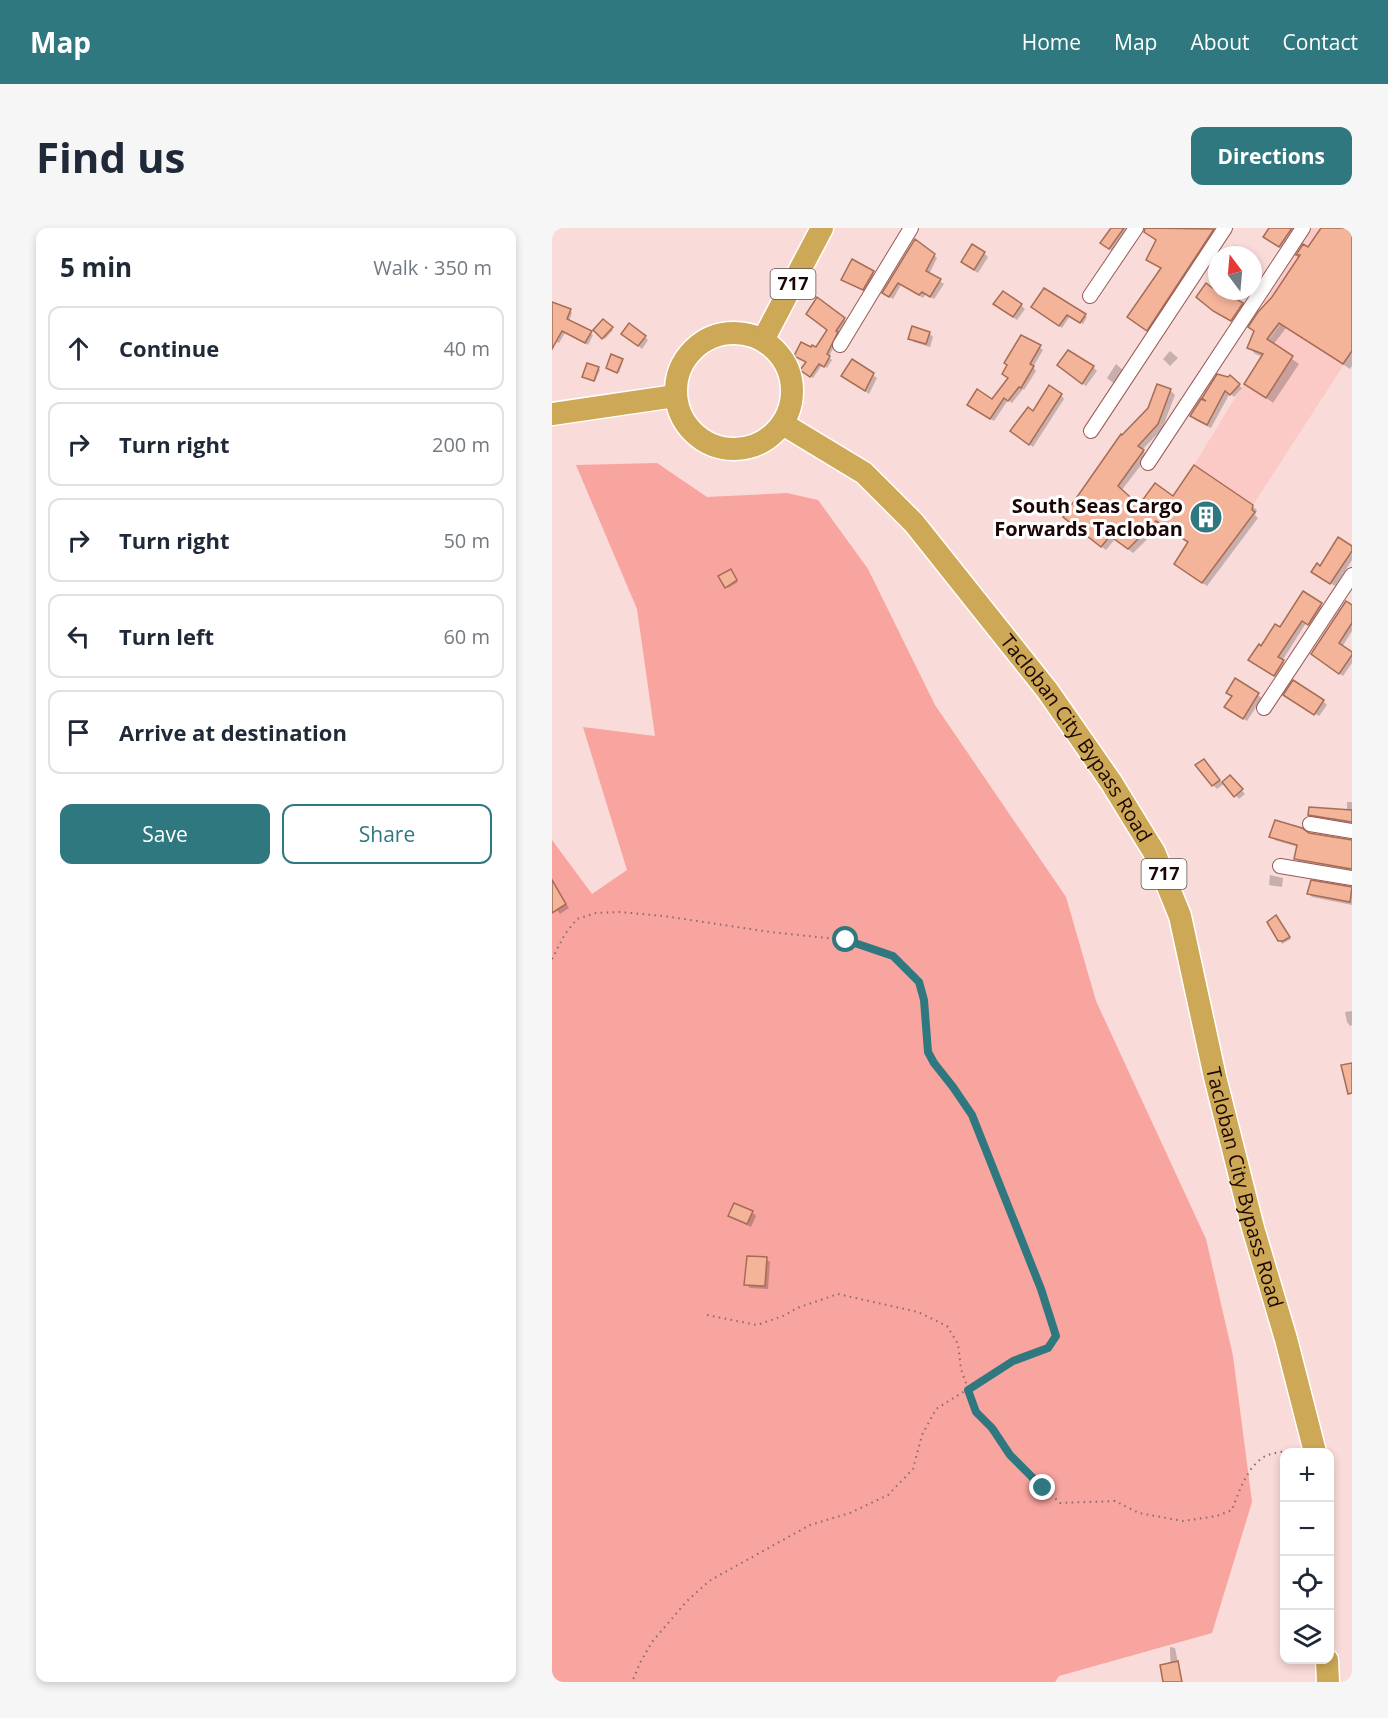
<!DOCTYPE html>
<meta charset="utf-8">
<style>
:root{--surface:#fff;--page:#f6f6f7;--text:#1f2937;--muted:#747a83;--line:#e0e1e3;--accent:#2f787f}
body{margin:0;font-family:"Open Sans",sans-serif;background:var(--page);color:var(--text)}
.controls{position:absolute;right:18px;bottom:18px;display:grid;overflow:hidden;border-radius:12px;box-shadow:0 3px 9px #0003}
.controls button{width:54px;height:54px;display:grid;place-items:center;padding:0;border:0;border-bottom:2px solid var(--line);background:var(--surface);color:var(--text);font:30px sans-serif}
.compass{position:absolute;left:656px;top:18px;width:54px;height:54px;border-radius:50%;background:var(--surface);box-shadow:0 3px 9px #0003;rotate:344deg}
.stop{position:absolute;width:18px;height:18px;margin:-14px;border:4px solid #2f787f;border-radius:50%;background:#fff}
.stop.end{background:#2f787f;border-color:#fff;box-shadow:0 2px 6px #0008}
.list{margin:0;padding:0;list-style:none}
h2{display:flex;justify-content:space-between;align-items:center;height:78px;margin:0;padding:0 24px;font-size:26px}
h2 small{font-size:20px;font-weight:400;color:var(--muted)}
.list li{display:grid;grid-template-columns:39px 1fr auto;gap:18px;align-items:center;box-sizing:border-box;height:84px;margin:0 12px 12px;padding:0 12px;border:2px solid var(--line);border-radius:12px}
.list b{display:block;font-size:22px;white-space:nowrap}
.list em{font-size:20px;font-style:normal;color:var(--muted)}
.actions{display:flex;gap:12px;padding:18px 24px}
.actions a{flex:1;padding:14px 0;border:2px solid var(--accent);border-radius:12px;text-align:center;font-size:21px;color:var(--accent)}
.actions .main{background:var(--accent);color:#fff}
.icon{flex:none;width:33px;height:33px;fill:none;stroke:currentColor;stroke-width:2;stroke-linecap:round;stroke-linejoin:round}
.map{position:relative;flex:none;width:800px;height:1454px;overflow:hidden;border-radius:12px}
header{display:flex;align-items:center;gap:36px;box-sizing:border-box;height:84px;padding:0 30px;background:var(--accent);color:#fff}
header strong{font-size:28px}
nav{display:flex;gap:33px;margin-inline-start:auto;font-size:21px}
.intro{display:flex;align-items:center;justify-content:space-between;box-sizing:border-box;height:144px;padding:0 36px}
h1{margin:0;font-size:42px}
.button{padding:15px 27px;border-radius:12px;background:var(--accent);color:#fff;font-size:21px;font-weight:700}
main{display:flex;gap:36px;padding:0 36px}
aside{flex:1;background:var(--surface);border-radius:12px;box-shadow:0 3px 9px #0003}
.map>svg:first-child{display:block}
.built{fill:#fbcac6}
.green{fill:#f8a49f}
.shadow{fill:#0003}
.building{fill:#f4b49a;stroke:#a76c54;stroke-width:1.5}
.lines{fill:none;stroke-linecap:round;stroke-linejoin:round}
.minor-casing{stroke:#995a57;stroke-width:16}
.trunk-casing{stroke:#fff;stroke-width:25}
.path{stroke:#866c6b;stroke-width:2;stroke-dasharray:1.5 4.5;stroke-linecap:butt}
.minor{stroke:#fff;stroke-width:14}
.trunk{stroke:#cca857;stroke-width:22}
.route{stroke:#2f787f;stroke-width:8}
.labels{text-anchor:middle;stroke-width:6;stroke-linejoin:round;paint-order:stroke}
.shield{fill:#fff;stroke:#605050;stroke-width:1.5}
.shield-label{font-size:18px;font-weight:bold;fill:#1c0505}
.poi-label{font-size:20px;font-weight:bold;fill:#1c0505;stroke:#fff;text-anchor:end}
.street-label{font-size:20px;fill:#1c0505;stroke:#fff}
</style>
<header>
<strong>Map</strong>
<nav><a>Home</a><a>Map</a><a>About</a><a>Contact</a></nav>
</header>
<div class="intro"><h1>Find us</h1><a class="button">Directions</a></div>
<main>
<aside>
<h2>5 min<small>Walk · 350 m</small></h2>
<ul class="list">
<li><svg class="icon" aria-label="ahead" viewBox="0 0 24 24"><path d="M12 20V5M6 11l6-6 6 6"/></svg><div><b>Continue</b></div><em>40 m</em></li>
<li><svg class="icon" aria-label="right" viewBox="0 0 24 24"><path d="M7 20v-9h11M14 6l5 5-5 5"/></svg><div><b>Turn right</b></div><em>200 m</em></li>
<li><svg class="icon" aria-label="right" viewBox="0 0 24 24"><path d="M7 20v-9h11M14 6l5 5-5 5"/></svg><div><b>Turn right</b></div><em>50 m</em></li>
<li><svg class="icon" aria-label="left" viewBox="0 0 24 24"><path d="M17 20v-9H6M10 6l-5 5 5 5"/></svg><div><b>Turn left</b></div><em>60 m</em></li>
<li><svg class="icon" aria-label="arrive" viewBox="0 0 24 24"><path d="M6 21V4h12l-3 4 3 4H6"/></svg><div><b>Arrive at destination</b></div></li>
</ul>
<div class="actions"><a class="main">Save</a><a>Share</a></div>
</aside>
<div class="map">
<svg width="800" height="1454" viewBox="0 0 800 1454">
<rect width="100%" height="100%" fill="#f9dbd9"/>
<polygon class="built" points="760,0 800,0 800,124 701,277 700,282 703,284 667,334 604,293 642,237 732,90 709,73"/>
<polygon class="green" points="105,235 155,269 235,265 266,272 316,341 383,477 514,669 544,773 654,1011 681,1128 700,1274 660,1405 507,1448 503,1454 0,1454 0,612 40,666 75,642 31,499 103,508 85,381 24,237"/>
<g class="shadow">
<polygon points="561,0 579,0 561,24 553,18"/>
<polygon points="593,0 657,0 664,5 599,105 580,92 610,41 595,32 606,13 594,3"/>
<polygon points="719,0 747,0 732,22 713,9"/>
<polygon points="771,0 800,0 800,138 798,141 734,100 721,117 747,136 721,175 694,155 711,129 703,126 697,119 721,70 747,31 745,29 749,22 754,25"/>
<polygon points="683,17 696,27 676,27"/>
<polygon points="432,25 436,29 426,45 414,37"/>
<polygon points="382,27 385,30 377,46 392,56 382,71 374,66 371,70 349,57 341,71 332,65"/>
<polygon points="301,33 325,48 315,65 291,51"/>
<polygon points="671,70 690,76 693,80 683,96 667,87 649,73"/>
<polygon points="266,71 295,94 286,106 287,107 277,129 280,132 275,140 270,137 261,150 253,145 255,135 246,130 264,121 276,102"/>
<polygon points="469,77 473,81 465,92 447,79"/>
<polygon points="483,81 533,87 535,89 531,96 518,88 510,100"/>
<polygon points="18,82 20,85 17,93 41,107 36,117 13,105 7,115 0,112 0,90"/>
<polygon points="52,93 61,102 53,111 43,102"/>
<polygon points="377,105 381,109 378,119 362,114 358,110"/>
<polygon points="75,109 93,109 96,112 90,121"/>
<polygon points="479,113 491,122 481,139 484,143 472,162 471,161 460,175 456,172 442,193 420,180 440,173 457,150"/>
<polygon points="618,123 626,130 618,138 611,131"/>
<polygon points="70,132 71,133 67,145 57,141"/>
<polygon points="301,133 325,150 317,166 295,151"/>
<polygon points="564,136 573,144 564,157 555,150"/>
<polygon points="541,139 545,143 534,158 511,141"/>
<polygon points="46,140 48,142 43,153 33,150"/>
<polygon points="678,149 690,160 682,169 678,165 659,200 643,192 640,188 659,177"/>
<polygon points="618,162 623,167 610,201 590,222 596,228 569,263 587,280 622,271 700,278 705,282 703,287 706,290 655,358 623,336 638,315 610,297 581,325 563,311 554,322 517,294"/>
<polygon points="509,167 512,171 481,219 460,203"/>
<polygon points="800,319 800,332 783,358 765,347 769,340"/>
<polygon points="180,344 186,354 176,360 174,359"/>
<polygon points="751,365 773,380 760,399 754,395 730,433 735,437 726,450 702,435 710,420 728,401"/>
<polygon points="800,379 800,403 790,419 800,425 800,435 791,448 764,429"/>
<polygon points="684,452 710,470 695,493 674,479 681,469 676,464"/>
<polygon points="735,468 771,473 775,477 767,488"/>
<polygon points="656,536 670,555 678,549 693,566 687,571 673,555 665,561 661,557"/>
<polygon points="795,574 800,574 800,597 761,590 757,587 795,583"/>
<polygon points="756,606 800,613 800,644 747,634 744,631 746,619 722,612 719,608"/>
<polygon points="718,647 731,650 730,659 717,657"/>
<polygon points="760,654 800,660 800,677 760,669 757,666"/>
<polygon points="4,661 17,680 8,686 0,675 0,663"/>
<polygon points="725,691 739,711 730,716 717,694"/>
<polygon points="800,783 800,797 798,798 795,794 793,784"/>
<polygon points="200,984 204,988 199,999 182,991 178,988"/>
<polygon points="214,1031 218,1034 216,1061 198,1060 194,1056"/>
<polygon points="618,1419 623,1420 630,1454 619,1454"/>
</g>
<g class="building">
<polygon points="559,0 572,0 557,21 548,15"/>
<polygon points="593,0 662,1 595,103 575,89 609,40 594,32 604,12 592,4"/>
<polygon points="717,0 740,0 727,19 711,9"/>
<polygon points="769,0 800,0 800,123 791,136 727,95 715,111 741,128 714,170 692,156 711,126 695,120 702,103 696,99 706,84 720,69 748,27 744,27 751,16 756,19"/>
<polygon points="363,11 383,26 374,43 389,51 378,69 370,64 367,67 346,55 337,69 330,65"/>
<polygon points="420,16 433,24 422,42 409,34"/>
<polygon points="300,31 322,43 311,62 289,52"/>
<polygon points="654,55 671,68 673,64 691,75 679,93 661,83 644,69"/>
<polygon points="492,60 534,86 528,95 515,87 507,98 479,79"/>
<polygon points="451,63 470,76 461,89 441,76"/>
<polygon points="265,69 293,90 284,103 286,104 275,126 278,128 272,139 267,136 258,149 248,142 254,134 242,128 249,114 259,119 260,117 264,119 275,102 254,86"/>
<polygon points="0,74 19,81 15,91 40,103 33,115 10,103 0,121"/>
<polygon points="51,91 61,99 50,111 41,102"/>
<polygon points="77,95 94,108 86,118 69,106"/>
<polygon points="360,98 378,104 374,116 356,111"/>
<polygon points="469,107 489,117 478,136 482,138 469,160 467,159 456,173 452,170 438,191 415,177 425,161 440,171 456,150 450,146 455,137 452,135"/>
<polygon points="516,122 542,138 530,156 505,137"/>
<polygon points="59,126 71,131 65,145 54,140"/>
<polygon points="300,131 322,145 313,163 289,148"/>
<polygon points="35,135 47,139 42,153 30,149"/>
<polygon points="665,146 676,149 678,147 688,156 678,167 673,163 655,197 638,188 649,171 654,173 650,170"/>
<polygon points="605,156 619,161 606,196 586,218 592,222 566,258 587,277 603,255 621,268 642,237 701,277 700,282 703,284 650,355 622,336 636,314 604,293 576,321 558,308 549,319 511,289 569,206 570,207 596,180"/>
<polygon points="497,157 510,166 477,217 458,203 476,179 481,183"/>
<polygon points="786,309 800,318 800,323 778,356 759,344 765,335 768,338"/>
<polygon points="179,341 185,352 173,360 166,348"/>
<polygon points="751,363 770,375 756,397 750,393 726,429 732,432 722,448 696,432 707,416 709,418 723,396 728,399"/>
<polygon points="794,373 800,377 800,395 787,415 800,424 800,427 787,446 759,426"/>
<polygon points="683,450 707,465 691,491 672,479 680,468 674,465"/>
<polygon points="741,452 772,472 762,487 731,467"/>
<polygon points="652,531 668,552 660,558 643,537"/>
<polygon points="678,547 691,561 682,569 670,554"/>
<polygon points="757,579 800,582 800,594 756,587"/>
<polygon points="723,592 750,600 757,605 800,612 800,641 742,631 745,617 717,609"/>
<polygon points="0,652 14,676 0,685"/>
<polygon points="759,652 800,659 798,674 755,666"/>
<polygon points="724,687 738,709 731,713 726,713 715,694"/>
<polygon points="800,835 800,865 796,866 789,837"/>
<polygon points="182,975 201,983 195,996 176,988"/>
<polygon points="195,1028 215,1029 213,1058 192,1057"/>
<polygon points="626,1433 630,1454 611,1454 608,1437"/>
</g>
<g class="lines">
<g class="minor-casing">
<g id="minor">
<polyline points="538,68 584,0"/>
<polyline points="288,117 359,0"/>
<polyline points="539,203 673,0"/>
<polyline points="596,235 751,0"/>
<polyline points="712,480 800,347"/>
<polyline points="758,596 800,603"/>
<polyline points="728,638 800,650"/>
</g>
</g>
<g class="trunk-casing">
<g id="trunk">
<circle cx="182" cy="163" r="58"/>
<polyline points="211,112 270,0"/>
<polyline points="0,186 123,168"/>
<path id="s1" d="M231,196L312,245L362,295L495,462L559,554L602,624L628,688L663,849L701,1000L734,1111L763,1224"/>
<polyline points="775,1432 776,1454"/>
</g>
</g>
<g class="path">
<polyline points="0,731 13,706 25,691 44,685 68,684 112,688 218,704 294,712 341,728 367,754 372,772 376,824 382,835 401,859 420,887 489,1061 504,1108 496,1120 461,1133 384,1181 370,1207 361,1241 336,1267 298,1285 258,1297 157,1353 134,1374 100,1414 89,1433 80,1454"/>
<path d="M155,1087L205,1097L231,1088L245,1080L286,1066L366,1084L395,1098L406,1116L409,1141L424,1184L440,1200L458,1227L508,1275L563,1273L587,1285L631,1293L665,1288L680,1282C687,1264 696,1235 716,1227C725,1224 736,1223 745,1221"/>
</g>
<use href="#minor" class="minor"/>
<use href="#trunk" class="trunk"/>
</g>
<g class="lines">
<polyline class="route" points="294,712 341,728 367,754 372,772 376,824 382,835 401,859 420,887 489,1061 504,1108 496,1120 461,1133 416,1162 424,1184 440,1200 458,1227 491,1260"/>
</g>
<defs>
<g id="building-disc" transform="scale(1.725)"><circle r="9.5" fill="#2f787f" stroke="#fff"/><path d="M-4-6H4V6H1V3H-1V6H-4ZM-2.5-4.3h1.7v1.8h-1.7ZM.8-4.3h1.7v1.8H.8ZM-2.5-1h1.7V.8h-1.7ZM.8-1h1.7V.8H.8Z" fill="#fff"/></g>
</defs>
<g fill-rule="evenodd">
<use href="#building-disc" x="654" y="289"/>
</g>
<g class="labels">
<g class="shield">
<rect x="218.5" y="41" width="45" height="30" rx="4.5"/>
<rect x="589.5" y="631" width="45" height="30" rx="4.5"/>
</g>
<g class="shield-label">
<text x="241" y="62">717</text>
<text x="612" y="652">717</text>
</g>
<g class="poi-label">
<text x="631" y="285">South Seas Cargo<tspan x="631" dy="23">Forwards Tacloban</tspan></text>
</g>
<g class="street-label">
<text dy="7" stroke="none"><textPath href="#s1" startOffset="435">Tacloban City Bypass Road</textPath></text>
<text dy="7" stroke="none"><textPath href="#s1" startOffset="921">Tacloban City Bypass Road</textPath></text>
</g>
</g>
</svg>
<div class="controls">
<button>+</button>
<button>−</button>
<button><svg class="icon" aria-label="locate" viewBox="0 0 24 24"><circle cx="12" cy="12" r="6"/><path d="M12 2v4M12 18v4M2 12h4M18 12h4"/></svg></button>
<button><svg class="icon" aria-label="layers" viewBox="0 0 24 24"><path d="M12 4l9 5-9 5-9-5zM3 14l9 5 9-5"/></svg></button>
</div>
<svg class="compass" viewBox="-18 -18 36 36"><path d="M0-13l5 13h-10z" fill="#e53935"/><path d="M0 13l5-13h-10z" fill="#747a83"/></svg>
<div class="stop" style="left:294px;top:712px"></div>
<div class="stop end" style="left:491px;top:1260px"></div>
</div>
</main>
